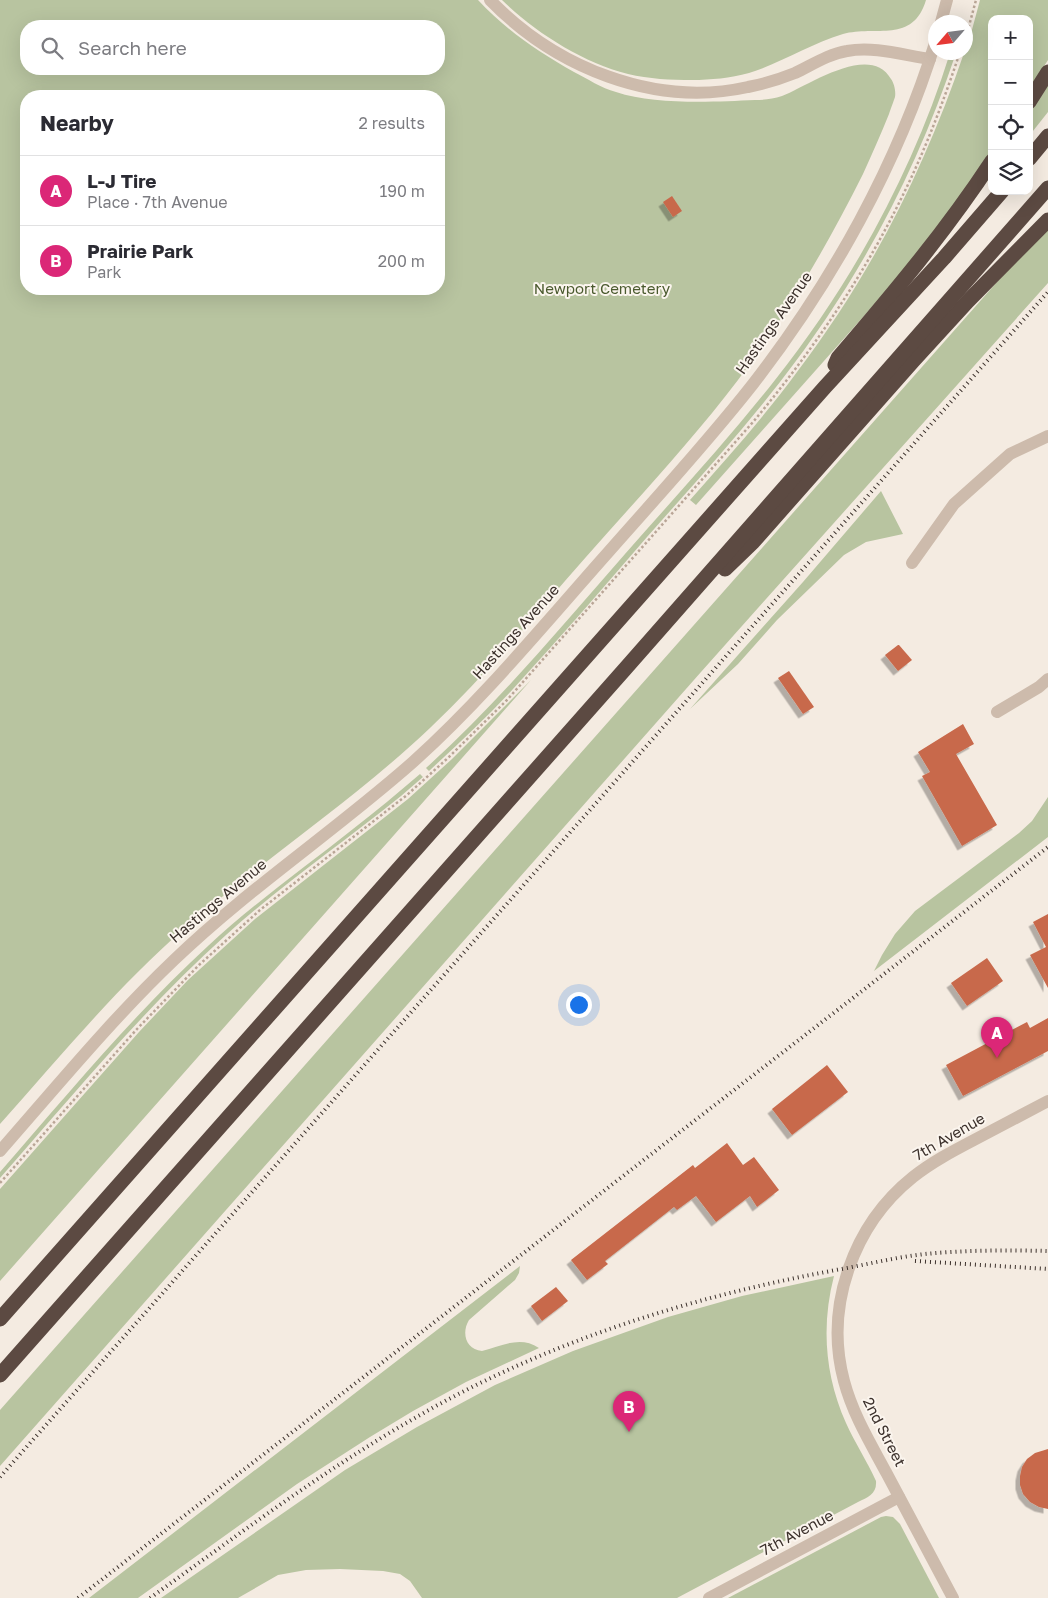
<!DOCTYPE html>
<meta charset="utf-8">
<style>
:root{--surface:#fff;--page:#f2f2f3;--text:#2b2b33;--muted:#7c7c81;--line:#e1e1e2;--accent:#db2777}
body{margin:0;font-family:"Golos Text",sans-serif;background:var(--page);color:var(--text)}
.controls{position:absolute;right:15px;top:15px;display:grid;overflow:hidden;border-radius:10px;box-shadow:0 5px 20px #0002}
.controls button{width:45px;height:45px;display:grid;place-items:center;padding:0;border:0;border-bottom:1px solid var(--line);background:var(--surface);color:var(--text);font:25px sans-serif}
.compass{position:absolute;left:928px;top:15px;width:45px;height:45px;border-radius:50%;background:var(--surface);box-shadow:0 5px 20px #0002;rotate:242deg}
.you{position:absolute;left:578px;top:1004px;width:18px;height:18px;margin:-12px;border:4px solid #fff;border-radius:50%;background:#1a73e8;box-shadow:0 0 0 8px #1a73e833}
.badge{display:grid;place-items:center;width:32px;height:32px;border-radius:50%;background:var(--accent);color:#fff;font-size:16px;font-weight:700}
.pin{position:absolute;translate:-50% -41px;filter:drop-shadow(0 1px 2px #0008)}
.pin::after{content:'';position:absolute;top:26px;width:18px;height:15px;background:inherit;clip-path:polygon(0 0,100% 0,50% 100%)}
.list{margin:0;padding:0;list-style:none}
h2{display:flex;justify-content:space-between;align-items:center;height:65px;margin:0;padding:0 20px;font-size:21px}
h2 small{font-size:16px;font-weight:400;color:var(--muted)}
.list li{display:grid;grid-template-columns:32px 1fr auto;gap:15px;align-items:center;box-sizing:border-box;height:70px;padding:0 20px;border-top:1px solid var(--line)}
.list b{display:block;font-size:19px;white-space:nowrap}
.list p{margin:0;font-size:16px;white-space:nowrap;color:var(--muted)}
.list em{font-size:16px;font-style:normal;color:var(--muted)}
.icon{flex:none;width:28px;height:28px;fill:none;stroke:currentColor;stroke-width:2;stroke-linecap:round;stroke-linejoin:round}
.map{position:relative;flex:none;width:1048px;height:1598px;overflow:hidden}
.search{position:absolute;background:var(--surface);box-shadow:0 5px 20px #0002;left:20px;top:20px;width:425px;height:55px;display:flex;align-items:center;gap:12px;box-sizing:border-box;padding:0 18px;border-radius:20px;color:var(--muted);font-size:19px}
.panel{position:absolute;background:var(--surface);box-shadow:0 5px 20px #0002;left:20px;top:90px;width:425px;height:205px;border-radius:20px}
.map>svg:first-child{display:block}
.green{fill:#b8c4a0;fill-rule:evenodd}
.building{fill:#c8694b;filter:url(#shadow)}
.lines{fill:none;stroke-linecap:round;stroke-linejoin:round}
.path{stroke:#b9a596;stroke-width:2.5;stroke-dasharray:2.5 2.5;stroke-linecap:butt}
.minor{stroke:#cdbbac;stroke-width:12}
.highway{stroke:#5c4a42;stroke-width:15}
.rail{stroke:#3b302b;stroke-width:4;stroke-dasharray:1 4;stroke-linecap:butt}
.labels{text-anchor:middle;stroke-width:4;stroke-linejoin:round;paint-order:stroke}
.park-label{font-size:15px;fill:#4a5a2e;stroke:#fbf5ee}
.street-label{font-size:15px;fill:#3b302b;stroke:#fbf5ee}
</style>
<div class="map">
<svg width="1048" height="1598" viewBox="0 0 1048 1598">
<defs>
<filter id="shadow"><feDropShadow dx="-4.5" dy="4.5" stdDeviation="0" flood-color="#0004"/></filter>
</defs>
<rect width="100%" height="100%" fill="#f4ebe1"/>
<g class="green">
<path d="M0,0H478C506,30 538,52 574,72C588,79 601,88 616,92C655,105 713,102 755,100C764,100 773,99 782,96C808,86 870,42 891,79C894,83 896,91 895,97C894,100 890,111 889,114C881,134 872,154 863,174C827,246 786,316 738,380C691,442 637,499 586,557C535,615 486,675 430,728C353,801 264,859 185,928C117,987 60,1057 0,1124ZM26,26H439V69H26ZM26,96H439V289H26Z"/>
<path d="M502,0H926C913,44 876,25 843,34C810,44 781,63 749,73C730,78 711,80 692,80C671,80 649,79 628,74C582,62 536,33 502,0Z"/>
<path d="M980,0H1048V60L1029,90V19H992V149L957,201L895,281L696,505L690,500C727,458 764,417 797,372C872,273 924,170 964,53L966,52Z"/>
<path d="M950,53H956C916,173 858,282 780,382C738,436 692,486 647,537C603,588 559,639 513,689C486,718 457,745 429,771L426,768C498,703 561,627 625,554C675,497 728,440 775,380C852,283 913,171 950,53Z"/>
<polygon points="1048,84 1048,112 1029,136 1029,115"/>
<polygon points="1048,229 1048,283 701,672 0,1466 0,1410 1005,273"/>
<polygon points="881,491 903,534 866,542 844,555 777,620 738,664 690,709 803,582"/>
<polygon points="531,680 0,1281 0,1189 139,1032 188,980 255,919 408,799 452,759"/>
<path d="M420,774L423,777L401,796C343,843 281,885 226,935C144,1009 73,1095 0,1178V1172C67,1095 133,1015 208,946C253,904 304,868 353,829C376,811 398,793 420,774Z"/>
<polygon points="1048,797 1048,837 874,971 882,955 895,934 915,911 1019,833 1032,821"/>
<path d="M520,1266L519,1273L515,1280L469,1320C461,1333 466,1350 482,1351C502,1346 520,1335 539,1348L466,1382L413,1411L370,1437L297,1484L138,1598H89Z"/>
<path d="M834,1276C821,1326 825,1376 846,1423C855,1443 867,1461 876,1481C877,1494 868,1497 858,1502L677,1598H422L410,1581L400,1574L383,1571L340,1569L306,1570L278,1575L238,1598H161L345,1470L417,1427L495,1385L573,1351L668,1317L742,1296Z"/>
<polygon points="886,1516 893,1517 900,1524 939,1598 728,1598 881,1517"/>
</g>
<g class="building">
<polygon points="672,196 682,211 673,217 663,202"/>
<polygon points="898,645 899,645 912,660 898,671 885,655"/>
<polygon points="789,671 814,707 803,714 778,678"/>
<polygon points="963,724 974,744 956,754 997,825 962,846 922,776 930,772 918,752"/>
<polygon points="1048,914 1048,988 1030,955 1046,947 1033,922"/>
<polygon points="987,958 1003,981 967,1006 951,983"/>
<polygon points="1048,1018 1048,1051 963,1096 946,1065 1027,1022 1030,1028"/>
<polygon points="827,1065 848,1092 792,1135 772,1109"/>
<polygon points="727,1143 743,1165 754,1157 779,1190 757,1207 750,1196 716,1222 696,1196 677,1210 674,1207 605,1261 608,1264 587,1280 571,1260 693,1165 695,1168"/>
<polygon points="556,1287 568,1301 542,1321 531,1306"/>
<polygon points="1048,1449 1048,1509 1039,1507 1030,1502 1023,1494 1020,1485 1020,1476 1022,1467 1027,1459 1035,1453"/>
</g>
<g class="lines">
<g class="path">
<polyline points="966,37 976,0"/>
<path d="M0,1183L137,1029L199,965L260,910L407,795L449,757L507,700L753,422C810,354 861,280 900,201C924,153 943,103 960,52"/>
</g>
<g class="minor">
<path d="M490,0C555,67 654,108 748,87C764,84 780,79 795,73C812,65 828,54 847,51C874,46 903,55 930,59"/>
<polyline points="941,22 947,0"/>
<polyline points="912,563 954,504 1010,454 1048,436"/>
<polyline points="997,712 1039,687 1048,679"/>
<path d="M0,1151C57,1086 112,1019 174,960C249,888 335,831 413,762C482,700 542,627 604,557C654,500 706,444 753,384C832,282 898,164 936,40"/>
<polyline points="709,1598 899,1497"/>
<path d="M953,1598C931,1557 909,1515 887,1474C871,1444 853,1415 844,1381C824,1307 853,1225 913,1177C932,1162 953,1151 974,1140C999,1127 1023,1114 1048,1101"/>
</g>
<g class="highway">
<polyline points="1029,102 1048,72"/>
<polyline points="1029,159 1048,136"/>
<path d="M835,365L838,358C893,294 946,231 992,161"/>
<polyline points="725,569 753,542 913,361 968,301 1048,220"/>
<polyline points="0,1319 825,387 944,258 1002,191"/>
<polyline points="0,1375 625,669 1048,188"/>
</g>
<g class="rail">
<polyline points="915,1261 1048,1269"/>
<polyline points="0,1477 1048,292"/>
<polyline points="78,1598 1048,847"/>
<path d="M150,1598C238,1535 325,1469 420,1415C553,1339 696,1295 847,1268C873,1263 898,1257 925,1254C964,1250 1009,1250 1048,1251"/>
</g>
</g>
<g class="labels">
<g class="park-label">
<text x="602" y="294">Newport Cemetery</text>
</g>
<g class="street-label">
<text transform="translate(774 323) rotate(-55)" y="5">Hastings Avenue</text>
<text transform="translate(516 632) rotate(-48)" y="5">Hastings Avenue</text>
<text transform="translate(218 901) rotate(-40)" y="5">Hastings Avenue</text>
<text transform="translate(949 1137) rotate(-30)" y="5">7th Avenue</text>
<text transform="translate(884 1432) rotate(63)" y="5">2nd Street</text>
<text transform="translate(797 1533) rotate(-28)" y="5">7th Avenue</text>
</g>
</g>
</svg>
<div class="controls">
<button>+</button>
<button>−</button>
<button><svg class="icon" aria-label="locate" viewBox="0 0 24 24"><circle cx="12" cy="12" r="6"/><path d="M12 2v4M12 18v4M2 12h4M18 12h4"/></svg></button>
<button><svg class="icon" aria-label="layers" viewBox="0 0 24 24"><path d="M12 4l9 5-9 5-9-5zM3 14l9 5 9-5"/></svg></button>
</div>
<svg class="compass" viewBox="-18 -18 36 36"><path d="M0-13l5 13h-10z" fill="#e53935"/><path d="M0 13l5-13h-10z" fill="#7c7c81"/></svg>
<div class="you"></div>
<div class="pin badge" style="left:997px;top:1058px">A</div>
<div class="pin badge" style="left:629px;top:1432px">B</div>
<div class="search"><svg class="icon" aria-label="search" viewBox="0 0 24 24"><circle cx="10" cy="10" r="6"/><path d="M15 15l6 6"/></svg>Search here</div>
<section class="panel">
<h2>Nearby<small>2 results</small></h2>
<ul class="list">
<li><span class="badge">A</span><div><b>L-J Tire</b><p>Place · 7th Avenue</p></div><em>190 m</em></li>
<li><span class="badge">B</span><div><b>Prairie Park</b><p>Park</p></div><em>200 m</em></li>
</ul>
</section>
</div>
